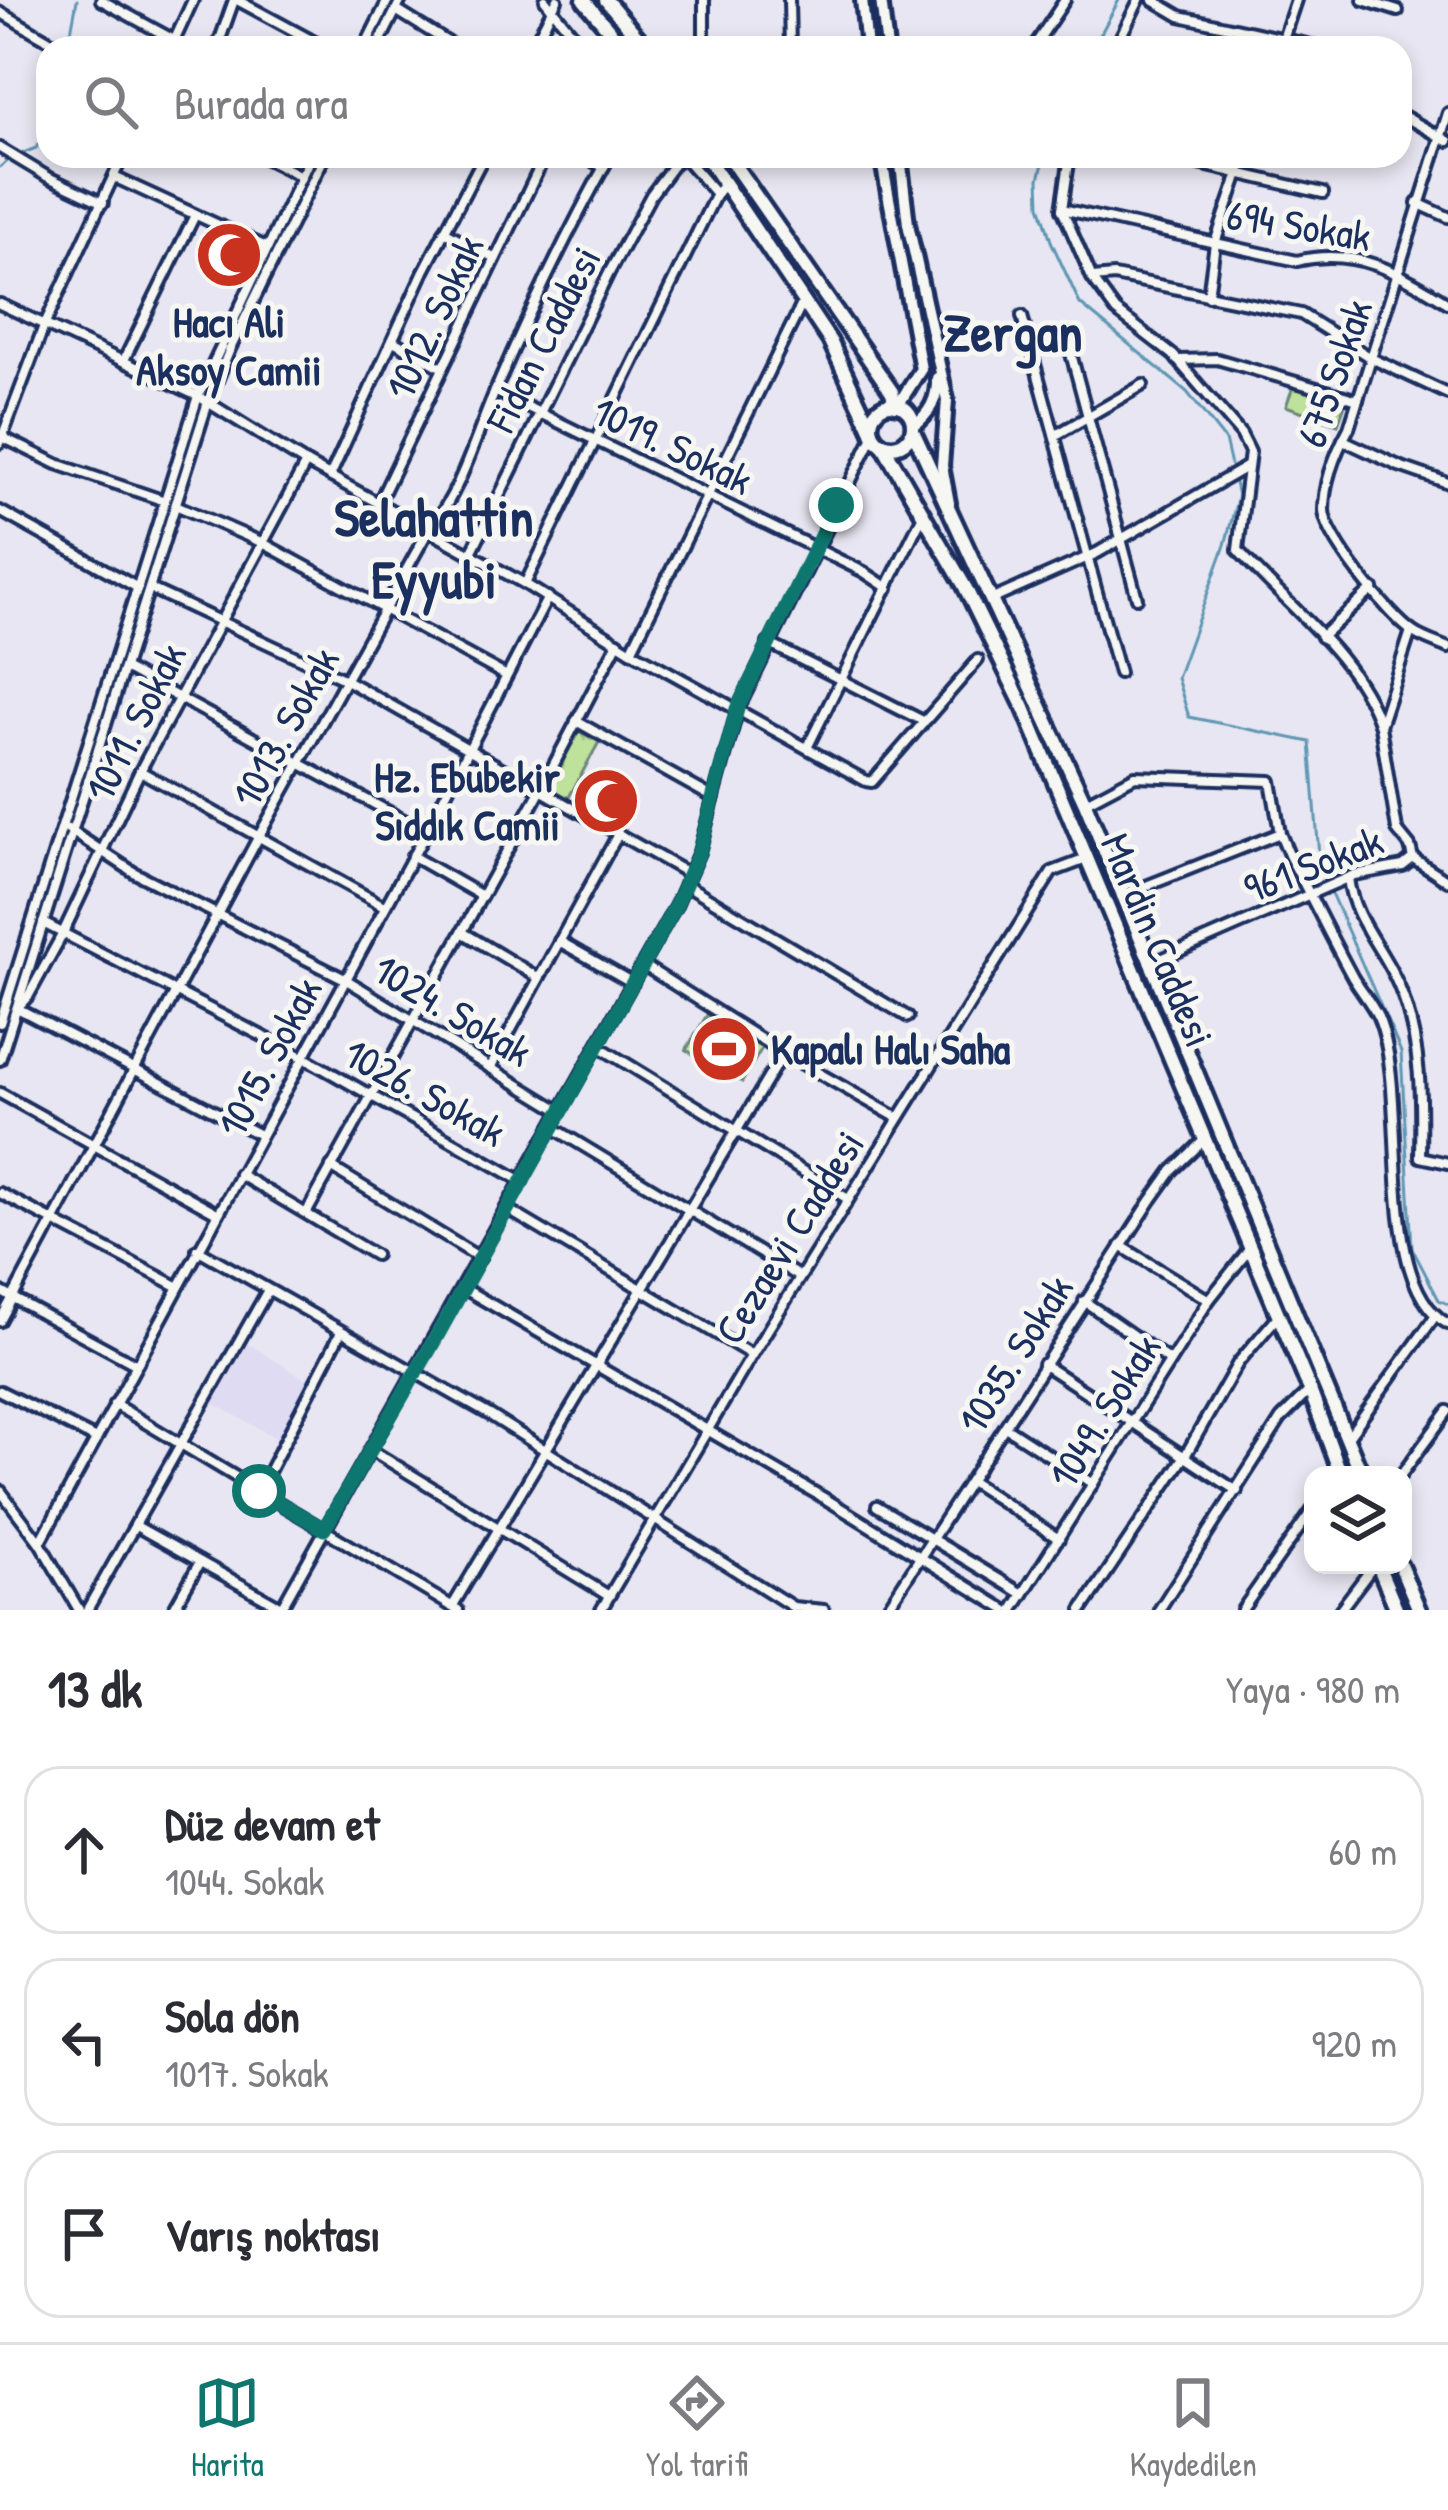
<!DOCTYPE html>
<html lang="tr">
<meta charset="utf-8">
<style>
:root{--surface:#fff;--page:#f7f7f7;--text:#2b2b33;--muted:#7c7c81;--line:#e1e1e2;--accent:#0f766e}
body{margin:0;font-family:"Patrick Hand",sans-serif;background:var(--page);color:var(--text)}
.controls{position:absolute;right:36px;bottom:36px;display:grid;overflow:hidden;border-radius:24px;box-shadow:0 6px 18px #0003}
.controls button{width:108px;height:108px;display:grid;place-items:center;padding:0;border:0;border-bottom:3px solid var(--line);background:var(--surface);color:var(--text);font:60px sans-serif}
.stop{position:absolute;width:36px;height:36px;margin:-27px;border:9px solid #0f766e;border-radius:50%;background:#fff}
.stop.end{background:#0f766e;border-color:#fff;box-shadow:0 3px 12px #0008}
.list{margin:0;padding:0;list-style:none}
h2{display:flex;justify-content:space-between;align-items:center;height:156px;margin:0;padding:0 48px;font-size:51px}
h2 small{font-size:39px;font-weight:400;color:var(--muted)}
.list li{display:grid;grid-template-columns:78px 1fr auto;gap:36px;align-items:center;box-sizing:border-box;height:168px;margin:0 24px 24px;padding:0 24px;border:3px solid var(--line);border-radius:36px}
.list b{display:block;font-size:45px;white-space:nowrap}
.list p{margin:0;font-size:39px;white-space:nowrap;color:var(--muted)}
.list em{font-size:39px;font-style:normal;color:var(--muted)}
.icon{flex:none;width:66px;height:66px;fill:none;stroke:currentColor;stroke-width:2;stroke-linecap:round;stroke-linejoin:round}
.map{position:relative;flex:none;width:1448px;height:1610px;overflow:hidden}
.search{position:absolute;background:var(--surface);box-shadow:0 6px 18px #0003;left:36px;right:36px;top:36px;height:132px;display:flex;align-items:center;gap:30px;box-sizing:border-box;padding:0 42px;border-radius:36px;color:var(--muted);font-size:45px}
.sheet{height:732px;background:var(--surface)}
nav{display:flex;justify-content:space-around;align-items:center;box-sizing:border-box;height:168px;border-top:3px solid var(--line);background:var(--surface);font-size:33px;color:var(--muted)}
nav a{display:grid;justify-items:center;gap:6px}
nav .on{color:var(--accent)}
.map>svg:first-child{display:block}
.built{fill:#dedbf2}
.park{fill:url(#park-tufts);stroke:#6c887c;stroke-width:3}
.garden{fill:#bee19b;stroke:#6c887c;stroke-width:3}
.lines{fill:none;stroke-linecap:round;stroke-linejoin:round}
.stream{stroke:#6097b3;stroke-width:3}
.minor-casing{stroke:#1b2f5e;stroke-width:16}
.major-casing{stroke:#1b2f5e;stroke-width:20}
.highway-casing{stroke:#1b2f5e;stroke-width:21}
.minor{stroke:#f6f6f2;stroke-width:8}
.major{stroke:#f6f6f2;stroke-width:10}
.highway{stroke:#f6f6f2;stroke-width:12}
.route{stroke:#0f766e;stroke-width:15}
.labels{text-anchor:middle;stroke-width:10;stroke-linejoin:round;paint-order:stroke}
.street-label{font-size:42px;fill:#1b2f5e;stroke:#f6f6f2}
.poi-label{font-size:42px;font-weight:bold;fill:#1b2f5e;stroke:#f6f6f2}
.district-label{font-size:54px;font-weight:bold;fill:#1b2f5e;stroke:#f6f6f2}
</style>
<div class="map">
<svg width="1448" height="1610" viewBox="0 0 1448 1610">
<defs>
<pattern id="park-tufts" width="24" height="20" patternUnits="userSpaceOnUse" patternTransform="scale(3)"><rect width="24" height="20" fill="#bee19b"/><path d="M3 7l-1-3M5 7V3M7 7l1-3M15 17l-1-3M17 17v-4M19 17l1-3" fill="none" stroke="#a3c188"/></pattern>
</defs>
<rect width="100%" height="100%" fill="#e8e6f2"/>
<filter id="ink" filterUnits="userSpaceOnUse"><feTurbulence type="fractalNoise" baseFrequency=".00833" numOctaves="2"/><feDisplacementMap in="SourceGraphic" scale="24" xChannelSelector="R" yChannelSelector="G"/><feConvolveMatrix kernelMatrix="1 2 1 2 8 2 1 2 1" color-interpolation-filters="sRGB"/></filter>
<g filter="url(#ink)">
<polygon class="built" points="245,1342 310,1382 278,1439 211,1402"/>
<g class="park">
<polygon points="1293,387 1345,405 1338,424 1286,406"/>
<polygon points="578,731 599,742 568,799 548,788"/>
</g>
<polygon class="garden" points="707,1015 762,1048 742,1082 686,1050"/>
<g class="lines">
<g class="stream">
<polyline points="68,48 77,0"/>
<polyline points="1093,48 1119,0"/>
<polyline points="18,155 36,148 48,131"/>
<polyline points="1045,156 1039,179 1040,205 1051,241 1080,304 1187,392 1225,440 1238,496 1225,545 1177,678 1189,717 1310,742 1320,868 1401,1052 1412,1248 1439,1300 1448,1304"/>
<polyline points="0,167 9,159"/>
</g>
<g class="minor-casing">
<g id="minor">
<polyline points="101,0 174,40"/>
<polyline points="237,0 326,48"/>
<polyline points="545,0 584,48"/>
<polyline points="704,0 704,48"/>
<polyline points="789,0 790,48"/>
<polyline points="1153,0 1180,16 1325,48"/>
<polyline points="1363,0 1398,11"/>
<polyline points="396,10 457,48"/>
<polyline points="0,12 62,48"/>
<polyline points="171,48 193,0"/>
<polyline points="217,48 234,0"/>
<polyline points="364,48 388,0"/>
<polyline points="377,48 401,0"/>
<polyline points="532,48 557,0"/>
<polyline points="1033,48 1065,0"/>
<polyline points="1115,48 1139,0"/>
<polyline points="1280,48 1296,0"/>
<path d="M1448,113L1349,428C1336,452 1324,482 1324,510C1324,536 1390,617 1413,632C1423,639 1437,643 1448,648"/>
<polyline points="1400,114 1448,141"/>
<polyline points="0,148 48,177 103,203"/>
<polyline points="261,156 301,176"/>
<polyline points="584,156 603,167"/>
<polyline points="683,156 716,194"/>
<path d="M1070,156L1062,209L1092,278L1116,311L1174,356L1241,434L1250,452L1238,550C1285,604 1357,656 1380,726"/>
<polyline points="1165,156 1323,193"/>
<polyline points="114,177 266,247"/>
<polyline points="1417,203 1448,217"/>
<path d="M1062,209L1297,261C1355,247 1399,272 1448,303"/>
<polyline points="444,231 494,258"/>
<polyline points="1093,278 1114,276 1301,314 1371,358 1448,394"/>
<polyline points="1208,296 1215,243 1245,156"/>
<polyline points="0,304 198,396 306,463 525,584 631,651 866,781 872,782 978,660"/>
<polyline points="1022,316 1119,673"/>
<polyline points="1067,339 1137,598"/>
<polyline points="393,341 443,368"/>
<polyline points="124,360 195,215"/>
<polyline points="1177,360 1217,359 1358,400"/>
<polyline points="495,391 864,572 888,588"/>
<polyline points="1056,435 1143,385"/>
<polyline points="2,437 57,464 165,501"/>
<polyline points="1343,440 1399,466 1448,483"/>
<polyline points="0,443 44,326 123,156"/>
<polyline points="331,474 424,271 484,156"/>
<polyline points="378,504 545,156"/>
<polyline points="178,506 261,542 505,675"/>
<polyline points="0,511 138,588"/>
<polyline points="470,555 609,273 651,195 680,156"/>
<polyline points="525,584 716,194 725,183"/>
<polyline points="151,589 346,680 689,874"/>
<polyline points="993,599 1097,553 1248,466"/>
<polyline points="1321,637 1373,589"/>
<polyline points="768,643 923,721"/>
<polyline points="631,651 803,302"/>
<polyline points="126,669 426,832"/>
<polyline points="576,721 714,798"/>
<polyline points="807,748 924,513"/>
<polyline points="140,771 384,906"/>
<path d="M1086,802L1135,776L1271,781L1280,833L1289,855C1311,896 1331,938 1353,978C1361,991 1371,1003 1378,1017C1411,1093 1373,1283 1448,1324"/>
<polyline points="68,829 135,873 345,979 561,1111"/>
<polyline points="412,856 482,896"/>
<polyline points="1413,858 1448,881"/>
<path d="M1348,878C1353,921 1385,950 1400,989C1422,1043 1421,1100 1420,1157L1448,1163"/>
<polyline points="685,884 908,1017"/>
<polyline points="1121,896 1280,833"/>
<polyline points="43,923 303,1057 522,1181"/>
<polyline points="462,932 539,978"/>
<polyline points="559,941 633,983"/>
<polyline points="1152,963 1354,875 1403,866 1413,858 1410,846 1397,830 1380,726 1411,631"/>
<polyline points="643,965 783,1053 898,1118"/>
<polyline points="0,1023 198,396 311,156"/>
<polyline points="598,1046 848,1199"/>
<polyline points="0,1060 207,405 230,349 325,156"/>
<polyline points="490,1068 617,836"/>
<polyline points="0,1093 217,1213"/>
<polyline points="552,1127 800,1277"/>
<polyline points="260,1135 17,1008 29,995 62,935 140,771 306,463"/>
<polyline points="331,1167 480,1258"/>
<polyline points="239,1174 375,1255"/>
<polyline points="0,1193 177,1286"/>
<polyline points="507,1209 752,1355"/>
<polyline points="307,1212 540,791 618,642"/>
<polyline points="1121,1246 1209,1300"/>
<polyline points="197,1249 490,1415 793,1607 824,1610"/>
<polyline points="463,1288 829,1501 1006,1610"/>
<polyline points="0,1291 135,1364"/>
<polyline points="1084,1301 1170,1361"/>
<path d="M0,1321L259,836L428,531C462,491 475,437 496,389C530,310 568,231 610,156"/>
<polyline points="1043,1364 1237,1491"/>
<polyline points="0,1391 94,1438"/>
<polyline points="114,1404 458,1610"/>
<polyline points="1005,1427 1093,1484"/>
<polyline points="1348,1437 1436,1315"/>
<polyline points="371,1450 609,1596"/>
<polyline points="1401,1475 1448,1411"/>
<polyline points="970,1481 1059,1539"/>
<polyline points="0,1490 40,1543 79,1610"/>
<polyline points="259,1491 341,1332"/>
<polyline points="877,1506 1023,1594"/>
<polyline points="136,1526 281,1607"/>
<polyline points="40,1543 426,832 548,597"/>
<polyline points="452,1607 783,1053"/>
<polyline points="87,1610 268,1290"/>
<polyline points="173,1610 200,1562"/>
<polyline points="280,1610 675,907 699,852 738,709 873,436"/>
<polyline points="601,1610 752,1355 1052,872 1089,858"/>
<polyline points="886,1610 1152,1199 1172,1171 1204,1140"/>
<polyline points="1013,1610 1209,1300 1251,1247"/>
<polyline points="1082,1610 1185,1456 1238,1363 1279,1315"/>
<polyline points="1159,1610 1281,1419 1310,1390"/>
<polyline points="1242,1610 1313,1509"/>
<polyline points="1340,1610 1374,1565"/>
</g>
</g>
<g class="major-casing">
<g id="major">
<polyline points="862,0 867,48"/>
<polyline points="881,0 887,48"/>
<polyline points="881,156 921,369 898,405"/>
<polyline points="900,156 908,224 947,400 942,466 949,503"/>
<path d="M913,426C930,414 938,399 937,378"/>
</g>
</g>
<g class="highway-casing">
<g id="highway">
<polyline points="584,0 624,48"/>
<polyline points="606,0 647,48"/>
<polyline points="706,156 830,341 871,429"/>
<polyline points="728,156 892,392 895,405"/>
<circle cx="892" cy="425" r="21"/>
<polyline points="913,431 1085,803 1362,1475"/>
<polyline points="883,445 964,585 1024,708 1310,1390 1341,1475"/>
<polyline points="1378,1565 1397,1610"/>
<polyline points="1400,1565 1419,1610"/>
</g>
</g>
<use href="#minor" class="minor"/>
<use href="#major" class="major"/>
<use href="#highway" class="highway"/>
</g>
</g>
<g class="lines" filter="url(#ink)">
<polyline class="route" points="259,1491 324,1529 428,1352 675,907 699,852 737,709 836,505"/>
</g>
<defs>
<g id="mosque-disc" transform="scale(3.45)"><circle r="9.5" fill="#c8321e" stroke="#f6f6f2"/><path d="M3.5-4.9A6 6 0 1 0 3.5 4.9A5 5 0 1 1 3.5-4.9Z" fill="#fff"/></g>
<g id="stadium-disc" transform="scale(3.45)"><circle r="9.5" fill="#c8321e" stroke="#f6f6f2"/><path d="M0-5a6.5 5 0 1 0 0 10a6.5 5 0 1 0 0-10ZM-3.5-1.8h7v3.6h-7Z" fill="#fff"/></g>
</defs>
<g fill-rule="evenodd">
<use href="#mosque-disc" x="229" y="255"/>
<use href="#mosque-disc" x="606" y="801"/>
<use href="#stadium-disc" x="724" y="1049"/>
</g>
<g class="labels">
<g class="street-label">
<text transform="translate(1299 225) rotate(9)" y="15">694 Sokak</text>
<text transform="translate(434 317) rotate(-65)" y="15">1012. Sokak</text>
<text transform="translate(543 339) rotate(-63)" y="15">Fidan Caddesi</text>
<text transform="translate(1334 373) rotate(-71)" y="15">675 Sokak</text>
<text transform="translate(673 445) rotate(26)" y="15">1019. Sokak</text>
<text transform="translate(135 722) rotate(-63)" y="15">1011. Sokak</text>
<text transform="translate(285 727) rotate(-61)" y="15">1013. Sokak</text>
<text transform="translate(1313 864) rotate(-21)" y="15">961 Sokak</text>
<text transform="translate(1158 940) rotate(67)" y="15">Mardin Caddesi</text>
<text transform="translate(453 1010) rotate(31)" y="15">1024. Sokak</text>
<text transform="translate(269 1057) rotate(-62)" y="15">1015. Sokak</text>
<text transform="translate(425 1092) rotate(29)" y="15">1026. Sokak</text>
<text transform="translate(789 1237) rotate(-58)" y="15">Cezaevi Caddesi</text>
<text transform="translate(1015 1354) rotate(-58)" y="15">1035. Sokak</text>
<text transform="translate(1104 1411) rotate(-58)" y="15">1049. Sokak</text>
</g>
<g class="poi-label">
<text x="229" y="337">Hacı Ali<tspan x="229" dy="48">Aksoy Camii</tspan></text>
<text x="560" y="792" text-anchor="end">Hz. Ebubekir<tspan x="560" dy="48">Sıddık Camii</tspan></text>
<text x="771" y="1064" text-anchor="start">Kapalı Halı Saha</text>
</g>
<g class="district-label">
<text x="1013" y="351">Zergan</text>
<text x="434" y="536">Selahattin<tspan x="434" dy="62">Eyyubi</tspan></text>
</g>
</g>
</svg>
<div class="controls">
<button><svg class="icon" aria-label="layers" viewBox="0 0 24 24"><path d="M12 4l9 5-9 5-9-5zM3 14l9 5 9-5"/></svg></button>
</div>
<div class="stop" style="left:259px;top:1491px"></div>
<div class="stop end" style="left:836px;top:505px"></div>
<div class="search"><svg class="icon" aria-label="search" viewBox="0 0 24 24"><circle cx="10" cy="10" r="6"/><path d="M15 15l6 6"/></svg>Burada ara</div>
</div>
<section class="sheet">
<h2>13 dk<small>Yaya · 980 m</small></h2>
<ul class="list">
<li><svg class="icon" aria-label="ahead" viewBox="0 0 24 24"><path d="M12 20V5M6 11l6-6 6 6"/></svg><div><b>Düz devam et</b><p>1044. Sokak</p></div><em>60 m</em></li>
<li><svg class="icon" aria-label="left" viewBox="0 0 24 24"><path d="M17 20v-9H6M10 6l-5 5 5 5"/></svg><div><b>Sola dön</b><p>1017. Sokak</p></div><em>920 m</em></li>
<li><svg class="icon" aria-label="arrive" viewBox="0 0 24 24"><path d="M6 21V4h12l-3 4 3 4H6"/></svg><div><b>Varış noktası</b></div></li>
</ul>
</section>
<nav>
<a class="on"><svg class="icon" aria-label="map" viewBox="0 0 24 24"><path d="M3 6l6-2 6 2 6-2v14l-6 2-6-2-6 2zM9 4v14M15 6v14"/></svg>Harita</a>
<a><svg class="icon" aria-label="directions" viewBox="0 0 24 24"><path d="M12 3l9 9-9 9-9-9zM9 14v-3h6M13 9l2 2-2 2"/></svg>Yol tarifi</a>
<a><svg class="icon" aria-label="saved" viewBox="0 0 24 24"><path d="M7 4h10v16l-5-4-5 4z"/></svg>Kaydedilen</a>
</nav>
